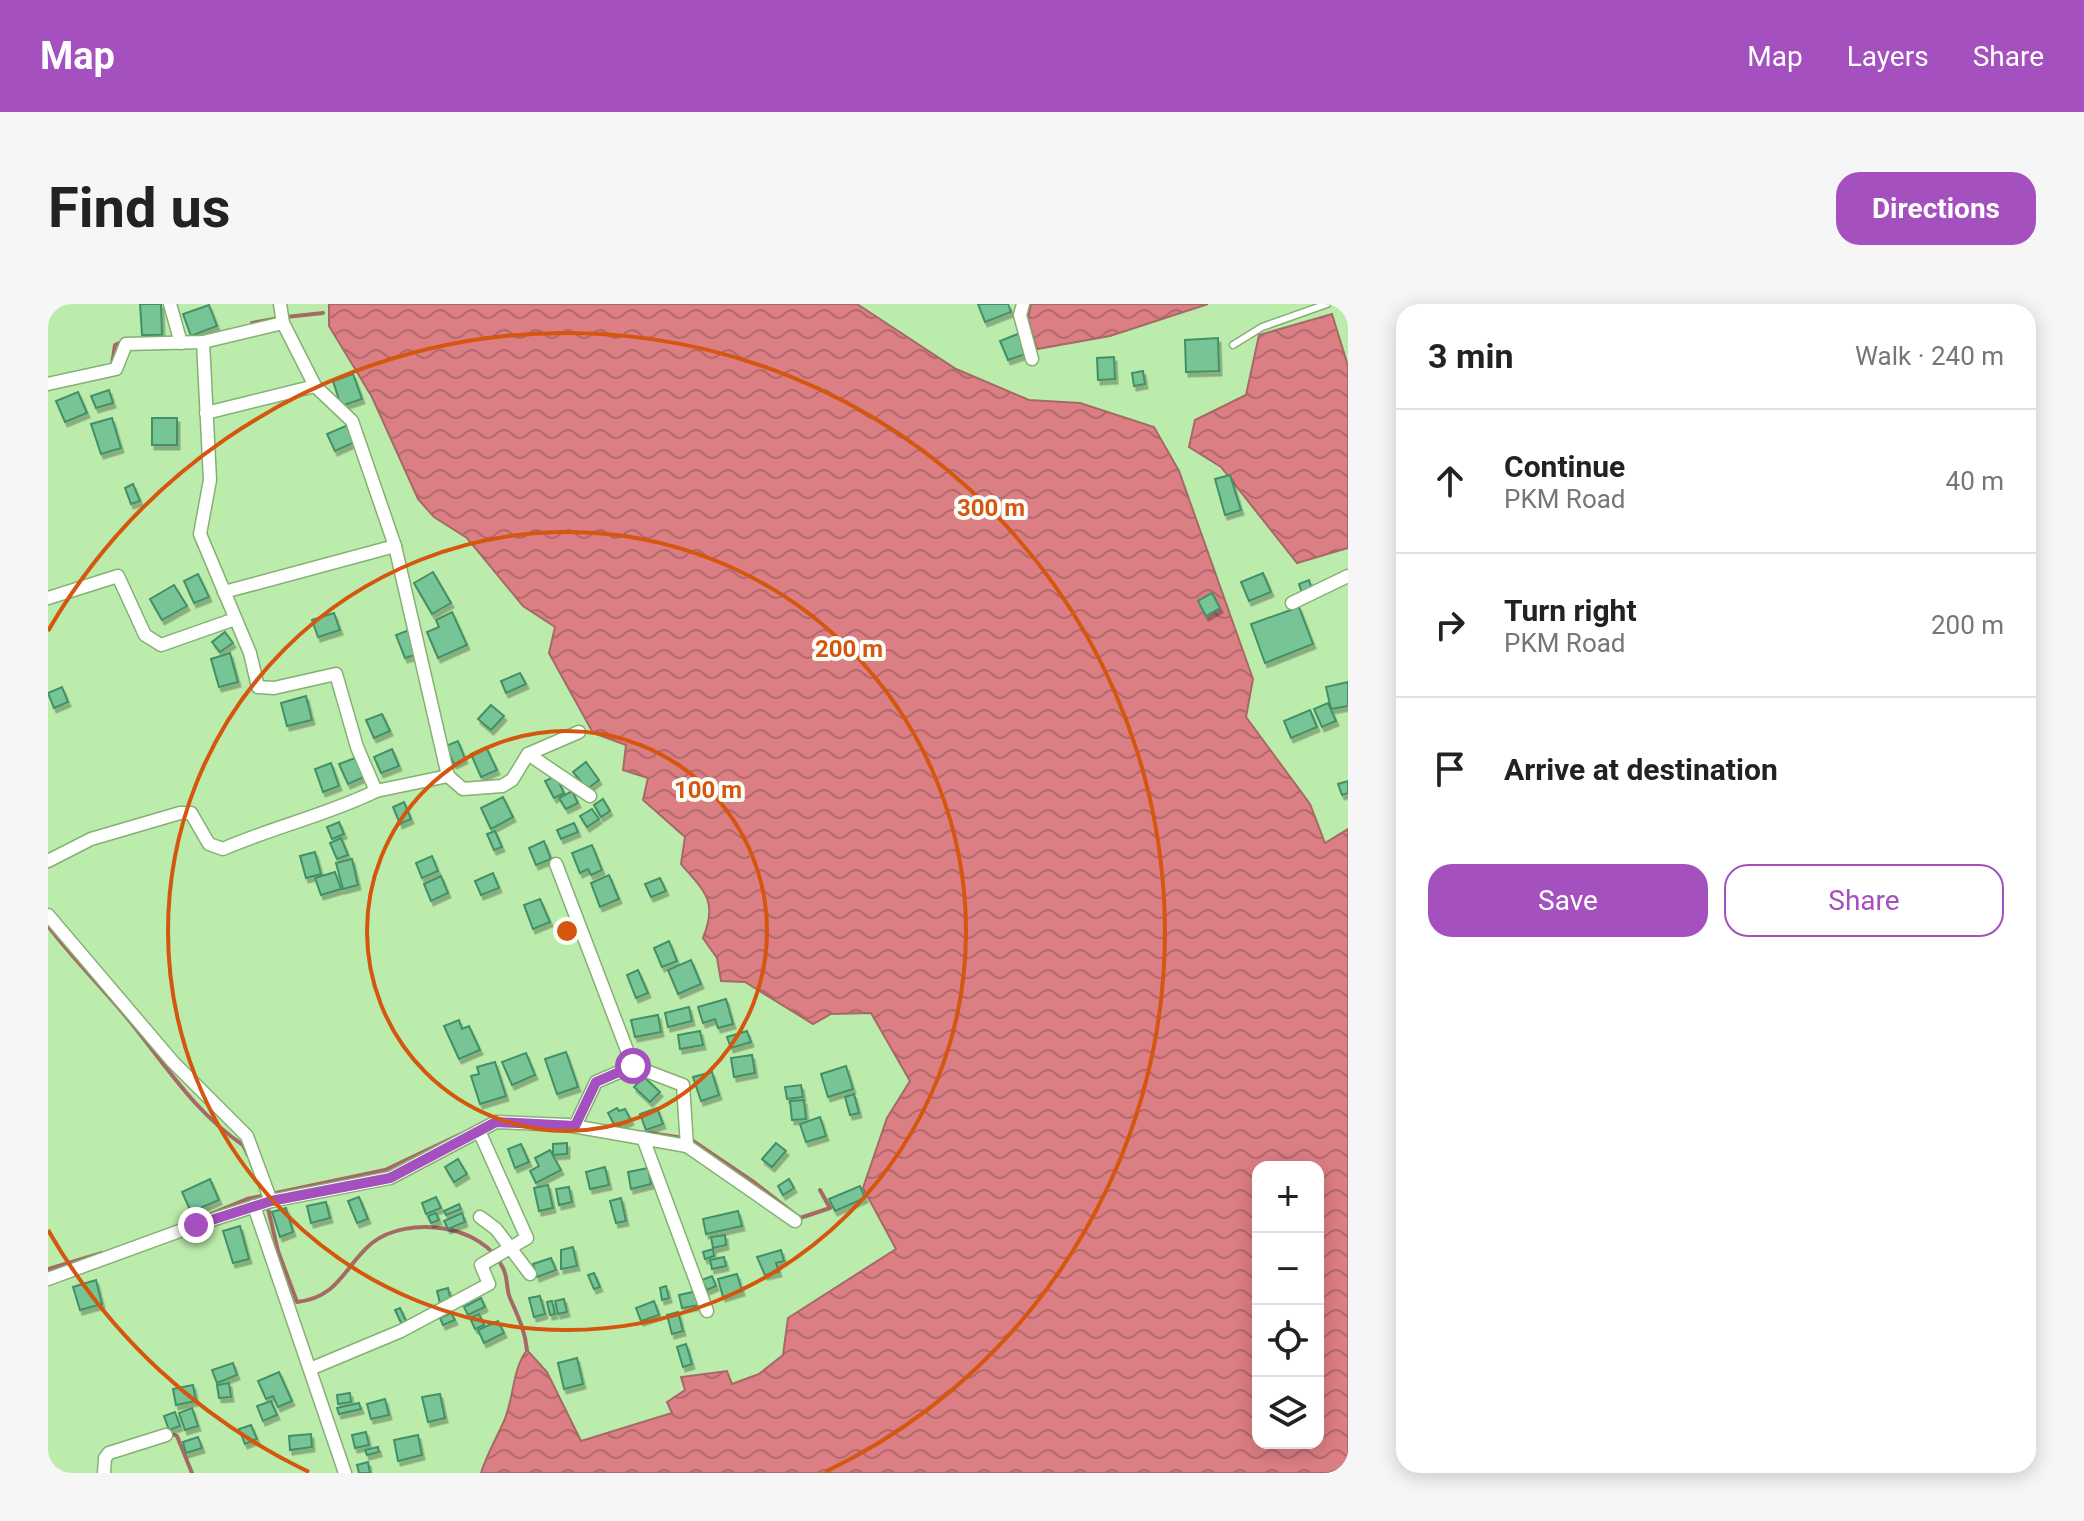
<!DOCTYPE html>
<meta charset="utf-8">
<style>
:root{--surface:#fff;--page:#f6f6f6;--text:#222;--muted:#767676;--line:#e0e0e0;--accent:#a450be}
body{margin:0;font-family:Roboto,sans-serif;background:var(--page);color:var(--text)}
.controls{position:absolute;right:24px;bottom:24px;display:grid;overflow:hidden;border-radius:16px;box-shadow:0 4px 20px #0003}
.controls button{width:72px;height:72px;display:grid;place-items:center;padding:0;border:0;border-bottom:2px solid var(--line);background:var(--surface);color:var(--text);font:40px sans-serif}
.stop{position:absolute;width:24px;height:24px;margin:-18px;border:6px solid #a450be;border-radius:50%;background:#fff}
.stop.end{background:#a450be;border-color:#fff;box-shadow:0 2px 8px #0008}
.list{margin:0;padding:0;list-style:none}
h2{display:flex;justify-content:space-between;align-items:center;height:104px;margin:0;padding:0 32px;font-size:34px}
h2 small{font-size:26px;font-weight:400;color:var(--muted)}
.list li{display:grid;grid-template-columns:52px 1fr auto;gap:24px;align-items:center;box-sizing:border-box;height:144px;padding:0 32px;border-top:2px solid var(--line)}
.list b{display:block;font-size:30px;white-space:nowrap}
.list p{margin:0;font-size:26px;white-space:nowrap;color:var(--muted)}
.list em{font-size:26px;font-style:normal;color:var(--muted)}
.actions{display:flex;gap:16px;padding:24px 32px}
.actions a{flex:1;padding:18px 0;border:2px solid var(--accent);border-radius:24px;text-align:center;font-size:28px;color:var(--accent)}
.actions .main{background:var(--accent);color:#fff}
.icon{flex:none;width:44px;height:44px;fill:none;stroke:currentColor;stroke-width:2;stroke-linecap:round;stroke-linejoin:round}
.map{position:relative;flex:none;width:1300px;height:1169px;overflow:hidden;border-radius:24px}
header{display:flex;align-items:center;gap:48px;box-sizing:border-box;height:112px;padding:0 40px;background:var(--accent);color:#fff}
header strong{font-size:38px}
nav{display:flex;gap:44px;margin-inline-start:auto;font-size:28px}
.intro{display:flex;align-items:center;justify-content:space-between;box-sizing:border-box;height:192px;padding:0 48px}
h1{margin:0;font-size:56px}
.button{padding:20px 36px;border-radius:24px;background:var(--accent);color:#fff;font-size:28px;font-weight:700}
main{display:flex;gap:48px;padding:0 48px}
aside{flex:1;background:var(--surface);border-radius:24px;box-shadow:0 4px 20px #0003}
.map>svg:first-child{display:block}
.water{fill:url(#water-waves);stroke:#a56a66;stroke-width:2;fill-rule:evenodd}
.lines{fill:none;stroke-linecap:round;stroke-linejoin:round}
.stream{stroke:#a56a66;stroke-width:4}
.building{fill:#77c497;stroke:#439066;stroke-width:2;filter:url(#shadow)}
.service-casing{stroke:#84b173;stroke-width:9}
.minor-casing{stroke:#84b173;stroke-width:15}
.service{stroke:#fff;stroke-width:6}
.minor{stroke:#fff;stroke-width:12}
.route{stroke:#a450be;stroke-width:10}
.ring{fill:none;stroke:#d5560e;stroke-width:4}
.centre{fill:#d5560e;stroke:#fafef8;stroke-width:4}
.ring-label{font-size:24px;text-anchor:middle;font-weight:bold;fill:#d5560e;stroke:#fafef8;stroke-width:8;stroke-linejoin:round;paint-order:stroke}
</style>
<header>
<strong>Map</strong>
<nav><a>Map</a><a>Layers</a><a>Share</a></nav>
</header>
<div class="intro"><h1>Find us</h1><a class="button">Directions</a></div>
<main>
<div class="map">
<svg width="1300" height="1169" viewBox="0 0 1300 1169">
<defs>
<pattern id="water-waves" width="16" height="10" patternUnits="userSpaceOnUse" patternTransform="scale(2)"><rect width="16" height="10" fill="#dc7f84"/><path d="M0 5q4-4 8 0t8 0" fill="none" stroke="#b2696b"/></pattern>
<filter id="shadow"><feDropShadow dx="2.5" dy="4.5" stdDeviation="0" flood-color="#0004"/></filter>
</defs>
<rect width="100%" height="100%" fill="#bcecab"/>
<g class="water">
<path d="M281,0H809L908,65L981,96L1032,99L1106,123L1131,167L1205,375L1198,413L1262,500L1277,539L1300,525V1169H433C439,1150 448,1135 456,1117C466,1095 464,1065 479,1046L499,1068L533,1137L624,1109L619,1098L637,1086L633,1073L679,1067L684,1080L711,1070L735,1051L740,1014L848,945L815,884L839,814L862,777L823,709L783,710L765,720L697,678L673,677L669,654L655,634C670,597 657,588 633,560L637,533L595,496L600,474L575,466L578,441L545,429L501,349L507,323L475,302L419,234L386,213L370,195L324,93L281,22ZM1210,863H1270V1139H1210Z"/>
<polygon points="983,0 1160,0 1062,32 989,45 980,15"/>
<polygon points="1284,10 1300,62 1300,244 1249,259 1173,163 1141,143 1147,116 1198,91 1211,31"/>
</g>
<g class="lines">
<g class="stream">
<polyline points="238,13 275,9"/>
<polyline points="204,19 226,15"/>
<polyline points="64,60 67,41 78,36"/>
<path d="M0,622C25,655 54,683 80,715C117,760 146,808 195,841L200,851"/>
<polyline points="601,829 636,834"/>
<polyline points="645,837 707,879 752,914 782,904 772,886"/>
<path d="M219,900L230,947L249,998C292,993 296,962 324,939C360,911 435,920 455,964C460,973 458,985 462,994C470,1013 477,1026 479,1046"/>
<polyline points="160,911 199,895 337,866 413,830"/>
<polyline points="0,965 54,949"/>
<polyline points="121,1129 129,1132 144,1169"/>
</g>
</g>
<g class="building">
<polygon points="92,0 113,0 114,31 94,31"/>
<polygon points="930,0 960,0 963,8 937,18"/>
<polygon points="161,1 169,22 143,32 135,10"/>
<polygon points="972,29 980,49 960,56 952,37"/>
<polygon points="1170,34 1171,67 1138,68 1137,36"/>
<polygon points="1066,53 1067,75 1050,76 1049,54"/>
<polygon points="1095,67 1097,80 1086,82 1084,69"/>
<polygon points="305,70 314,95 293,102 285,77"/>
<polygon points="61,86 65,99 48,104 43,92"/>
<polygon points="30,88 39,109 17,118 8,97"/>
<polygon points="64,114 73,144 53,150 43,120"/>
<rect x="104" y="114" width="25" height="27"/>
<polygon points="300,121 307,138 287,147 279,130"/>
<polygon points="1182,171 1193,206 1177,211 1167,175"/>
<polygon points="85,180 92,197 83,200 77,184"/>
<polygon points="385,268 403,299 384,310 366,279"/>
<polygon points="1215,269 1223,288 1201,297 1193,278"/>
<polygon points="150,270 161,293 146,299 136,277"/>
<polygon points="1261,276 1264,286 1254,289 1251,280"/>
<polygon points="126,281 139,302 114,316 102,295"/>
<polygon points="1164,289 1172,304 1158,312 1150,297"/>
<polygon points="1251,303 1265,340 1217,359 1203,320"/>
<polygon points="404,308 419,341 390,354 379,328 391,323 388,316"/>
<polygon points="286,309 292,326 270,333 264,316"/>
<polygon points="361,326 370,350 357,354 348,331"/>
<polygon points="177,328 185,339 172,348 164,338"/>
<polygon points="182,349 190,378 171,383 163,355"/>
<polygon points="472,369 478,380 458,389 453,377"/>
<polygon points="1300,378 1300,402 1283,405 1278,383"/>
<polygon points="14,383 20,398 6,404 0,389"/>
<polygon points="258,392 264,416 239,422 233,399"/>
<polygon points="1280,399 1288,417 1274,423 1266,405"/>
<polygon points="443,401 456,412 443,426 430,415"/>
<polygon points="1262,406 1269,423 1243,434 1236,417"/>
<polygon points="334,410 342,427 326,434 318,416"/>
<polygon points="410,437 417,455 406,460 398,442"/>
<polygon points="438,443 449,466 433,473 423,450"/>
<polygon points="344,445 351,462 333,469 326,453"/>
<polygon points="307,454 316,473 300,480 291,460"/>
<polygon points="538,458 551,476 539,485 525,468"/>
<polygon points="283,459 291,482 275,488 267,465"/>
<polygon points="508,472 516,489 506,494 497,477"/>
<polygon points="1300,477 1300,489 1294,491 1290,480"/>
<polygon points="524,487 530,499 518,505 511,494"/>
<polygon points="455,493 465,513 443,525 433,504"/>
<polygon points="555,495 562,507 553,513 546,501"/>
<polygon points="356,498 363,515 352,520 345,503"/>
<polygon points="544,505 551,515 539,523 532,512"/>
<polygon points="291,518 296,530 284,535 279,523"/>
<polygon points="526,519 530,528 513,535 509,526"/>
<polygon points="447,527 454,543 446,546 439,530"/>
<polygon points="293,534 300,551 289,555 282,539"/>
<polygon points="496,537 503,555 488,561 481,544"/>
<polygon points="544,541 554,566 543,571 540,565 532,569 524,549"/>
<polygon points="267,548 273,570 258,574 252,552"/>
<polygon points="384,552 390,567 374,574 368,559"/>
<polygon points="304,555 310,581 295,585 288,559"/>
<polygon points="287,568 293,585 273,591 267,574"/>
<polygon points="445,569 451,584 433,591 427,577"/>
<polygon points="561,571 571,595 552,603 543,579"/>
<polygon points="393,572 400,589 383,597 376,580"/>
<polygon points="612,574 618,587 603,593 597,580"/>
<polygon points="492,595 502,618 485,625 476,601"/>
<polygon points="621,637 629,657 614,663 606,644"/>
<polygon points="643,656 653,680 630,690 620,666"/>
<polygon points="590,666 600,689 588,694 579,671"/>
<polygon points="678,695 685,720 670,724 667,715 655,719 650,703"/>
<polygon points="641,703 644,717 620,723 617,709"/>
<polygon points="610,711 613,728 587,733 583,716"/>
<polygon points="411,716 414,725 421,722 432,746 411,755 396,722"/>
<polygon points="652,727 655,741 632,745 630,731"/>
<polygon points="699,727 703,738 683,744 679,733"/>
<polygon points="518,748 530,783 509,790 497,755"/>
<polygon points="478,749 487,771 464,781 454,758"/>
<polygon points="704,751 707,769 686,773 683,754"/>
<polygon points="447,758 458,792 432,800 423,772 431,770 429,763"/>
<polygon points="798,762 805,785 780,793 773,770"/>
<polygon points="664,768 671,791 653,797 645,773"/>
<polygon points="596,773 612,788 602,798 586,783"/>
<polygon points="753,781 755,793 739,795 737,783"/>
<polygon points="806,790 811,809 802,811 797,793"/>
<polygon points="756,796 758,815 744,816 742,797"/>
<polygon points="569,804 571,807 577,805 583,816 568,824 560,809"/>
<polygon points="609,804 615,820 598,826 592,810"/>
<polygon points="772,813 778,832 758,838 752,820"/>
<polygon points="519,839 519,850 505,851 505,840"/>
<polygon points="728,839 738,847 724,863 714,855"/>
<polygon points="473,840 481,858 467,864 460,845"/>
<polygon points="502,846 513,866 488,879 482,867 491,862 487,854"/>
<polygon points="410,855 419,870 406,878 397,863"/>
<polygon points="557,863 561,881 542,885 538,868"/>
<polygon points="600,864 603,880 583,885 580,868"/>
<polygon points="162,875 171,896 143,908 134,888"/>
<polygon points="741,875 746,884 735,891 730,882"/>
<polygon points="500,881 505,904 491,907 486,884"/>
<polygon points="812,882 817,894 787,907 781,895"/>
<polygon points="521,883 524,898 511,901 508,885"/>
<polygon points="311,893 320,915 309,919 300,897"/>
<polygon points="388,893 393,904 378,910 374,899"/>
<polygon points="573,894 578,917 568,919 562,897"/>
<polygon points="278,898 282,914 263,919 259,902"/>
<polygon points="411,900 413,905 398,911 396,907"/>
<polygon points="238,904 245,928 232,933 224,908"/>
<polygon points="690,907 694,922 658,930 655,915"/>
<polygon points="388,909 391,916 383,919 380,912"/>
<polygon points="414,909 417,918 400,925 396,917"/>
<polygon points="192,922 201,955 185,959 175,927"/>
<polygon points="677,931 678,941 665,944 663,933"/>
<polygon points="525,943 529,962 513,965 513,946"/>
<polygon points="665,945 666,952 657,955 655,948"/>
<polygon points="733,946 736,957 728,959 731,968 717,971 709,953"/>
<polygon points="676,953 678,962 664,965 662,956"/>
<polygon points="503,954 508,966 489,973 485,960"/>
<polygon points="546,969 552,983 546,985 540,971"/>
<polygon points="689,970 694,987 675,993 670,975"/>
<polygon points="664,972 668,982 659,986 654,976"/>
<polygon points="48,976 54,1000 32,1006 25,983"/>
<polygon points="618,982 621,994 614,996 612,984"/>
<polygon points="400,984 403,996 392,999 389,987"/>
<polygon points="649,987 652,1001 634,1004 631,991"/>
<polygon points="492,992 497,1010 486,1013 481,994"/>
<polygon points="433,994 437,1003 420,1011 416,1003"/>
<polygon points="516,995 519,1008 510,1010 507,997"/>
<polygon points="504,997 507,1010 502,1011 499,998"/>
<polygon points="606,997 611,1011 593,1017 588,1004"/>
<polygon points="352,1004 360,1021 355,1023 347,1006"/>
<polygon points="630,1008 635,1027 624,1030 619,1011"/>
<polygon points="403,1009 407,1016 395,1021 392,1014"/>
<polygon points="431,1010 436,1021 427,1025 422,1014"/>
<polygon points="450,1017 456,1029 436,1039 430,1026"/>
<polygon points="638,1040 644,1060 635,1063 629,1043"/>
<polygon points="529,1054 535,1080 516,1085 510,1059"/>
<polygon points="185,1059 189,1071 169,1079 164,1066"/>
<polygon points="231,1068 244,1097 230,1103 225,1092 218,1095 210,1077"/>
<polygon points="181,1079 183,1093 171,1094 169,1081"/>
<polygon points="145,1081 148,1097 128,1101 125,1085"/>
<polygon points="302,1089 303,1098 290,1100 289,1091"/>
<polygon points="392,1090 397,1114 380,1118 374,1093"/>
<polygon points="337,1095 341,1111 323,1115 319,1100"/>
<polygon points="223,1097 229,1111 215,1117 209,1102"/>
<polygon points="311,1099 313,1105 291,1110 289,1104"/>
<polygon points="144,1104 150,1122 137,1126 131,1109"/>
<polygon points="127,1108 132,1122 121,1126 116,1112"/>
<polygon points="203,1121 209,1135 197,1140 191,1125"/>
<polygon points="318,1128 321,1141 307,1144 304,1131"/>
<polygon points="263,1130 264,1143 242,1146 241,1132"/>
<polygon points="370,1131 374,1151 350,1157 346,1136"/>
<polygon points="150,1133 154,1144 138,1149 135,1138"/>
<polygon points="330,1143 331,1148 319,1151 317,1146"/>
<polygon points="320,1158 322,1169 311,1169 309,1161"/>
</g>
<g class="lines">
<g class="service-casing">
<polyline id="service" points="1185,41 1214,23 1279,0"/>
</g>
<g class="minor-casing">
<g id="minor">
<polyline points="122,0 133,39"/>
<polyline points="975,0 972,11 984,55"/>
<polyline points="0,80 68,65 78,40 155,38 235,19"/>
<polyline points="267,82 304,117 347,242 400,472"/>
<polyline points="158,109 267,82 235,19 232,0"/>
<polyline points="176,288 347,242"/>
<polyline points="0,294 70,272 97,331 113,341 187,315"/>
<polyline points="1244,299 1300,272"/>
<polyline points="480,450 542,492"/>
<polyline points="328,487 400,472 415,485 454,482 464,476 480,450 531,428"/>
<path d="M0,557L43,535L132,509H143L161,540L175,545C225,523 279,511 328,487L309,443L288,370L226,384L210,383L202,349L152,230L162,176L155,38"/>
<polyline points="508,560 585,762 548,778 527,822"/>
<polyline points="0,611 125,758 199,832 223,897"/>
<polyline points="585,762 635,781 639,842"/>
<polyline points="595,834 659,1007"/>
<polyline points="206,902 297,1169"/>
<polyline points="432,913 448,925 482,970"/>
<polyline points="0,975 148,921 223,897 342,874 448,818 519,821 639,842 747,917"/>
<polyline points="262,1065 353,1027 441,980 433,961 479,934 431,827"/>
<polyline points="56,1169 57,1154 61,1149 118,1131"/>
</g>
</g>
<use href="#service" class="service"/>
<use href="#minor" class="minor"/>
</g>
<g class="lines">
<polyline class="route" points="148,921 223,897 342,874 448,818 527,822 548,778 585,762"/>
</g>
<g class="ring">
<circle cx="519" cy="627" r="200"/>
<circle cx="519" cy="627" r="399"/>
<path d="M261 1168A599 599 0 0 1 0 926M0 327A599 599 0 1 1 777 1168"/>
</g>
<circle cx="519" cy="627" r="12" class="centre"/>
<g class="ring-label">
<text x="943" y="212">300 m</text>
<text x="801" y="353">200 m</text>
<text x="660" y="494">100 m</text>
</g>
</svg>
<div class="controls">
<button>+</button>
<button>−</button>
<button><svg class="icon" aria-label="locate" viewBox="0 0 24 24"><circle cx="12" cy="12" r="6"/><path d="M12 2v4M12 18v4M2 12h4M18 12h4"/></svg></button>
<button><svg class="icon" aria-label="layers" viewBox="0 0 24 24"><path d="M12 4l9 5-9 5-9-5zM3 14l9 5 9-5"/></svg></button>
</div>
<div class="stop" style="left:585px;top:762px"></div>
<div class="stop end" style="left:148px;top:921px"></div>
</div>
<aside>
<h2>3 min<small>Walk · 240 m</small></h2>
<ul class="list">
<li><svg class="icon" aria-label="ahead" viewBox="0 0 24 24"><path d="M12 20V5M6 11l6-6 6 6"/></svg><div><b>Continue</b><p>PKM Road</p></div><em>40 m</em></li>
<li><svg class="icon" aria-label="right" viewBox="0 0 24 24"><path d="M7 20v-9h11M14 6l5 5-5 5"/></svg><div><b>Turn right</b><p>PKM Road</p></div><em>200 m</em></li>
<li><svg class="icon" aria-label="arrive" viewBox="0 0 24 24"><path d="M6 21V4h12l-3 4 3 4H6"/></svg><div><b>Arrive at destination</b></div></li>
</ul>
<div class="actions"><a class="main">Save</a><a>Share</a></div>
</aside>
</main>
